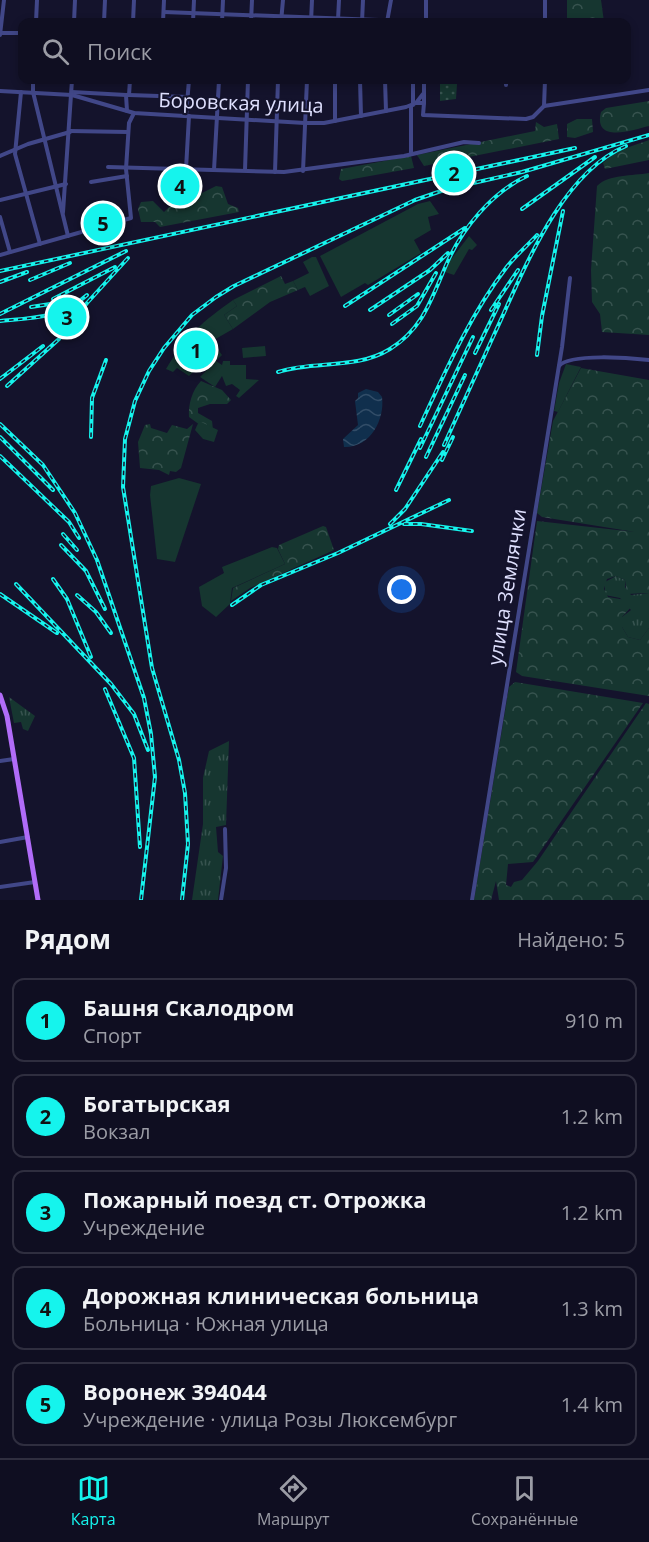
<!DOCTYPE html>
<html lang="ru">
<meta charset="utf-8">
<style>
:root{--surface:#0f0e21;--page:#1d1c2e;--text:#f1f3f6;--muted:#9b9ca5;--line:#2f2e3f;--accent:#15f4ed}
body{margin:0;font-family:"Open Sans",sans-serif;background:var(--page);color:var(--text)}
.you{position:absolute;left:402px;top:590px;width:21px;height:21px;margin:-15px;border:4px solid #fff;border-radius:50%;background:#1a73e8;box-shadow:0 0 0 9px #1a73e833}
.badge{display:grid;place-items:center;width:39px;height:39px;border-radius:50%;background:var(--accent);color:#111;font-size:20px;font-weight:700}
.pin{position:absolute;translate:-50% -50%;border:3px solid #fff;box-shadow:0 2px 6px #0006}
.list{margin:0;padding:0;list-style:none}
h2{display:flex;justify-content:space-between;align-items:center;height:78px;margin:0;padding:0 24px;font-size:26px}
h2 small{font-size:20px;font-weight:400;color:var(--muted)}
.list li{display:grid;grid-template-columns:39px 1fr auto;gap:18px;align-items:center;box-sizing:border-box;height:84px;margin:0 12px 12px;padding:0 12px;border:2px solid var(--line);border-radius:12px}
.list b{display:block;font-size:22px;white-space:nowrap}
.list p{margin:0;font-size:20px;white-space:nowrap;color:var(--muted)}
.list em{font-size:20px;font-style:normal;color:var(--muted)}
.icon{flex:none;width:33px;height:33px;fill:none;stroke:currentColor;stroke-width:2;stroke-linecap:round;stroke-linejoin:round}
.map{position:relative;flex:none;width:649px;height:900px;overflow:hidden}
.search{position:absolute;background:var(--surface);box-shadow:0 3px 9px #0003;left:18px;right:18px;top:18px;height:66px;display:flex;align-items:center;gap:15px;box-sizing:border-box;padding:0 21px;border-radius:12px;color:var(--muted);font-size:22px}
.sheet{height:558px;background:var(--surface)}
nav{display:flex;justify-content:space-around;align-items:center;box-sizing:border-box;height:84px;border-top:2px solid var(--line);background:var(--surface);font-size:16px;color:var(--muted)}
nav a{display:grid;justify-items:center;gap:3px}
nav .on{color:var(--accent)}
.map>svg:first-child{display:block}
.grass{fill:url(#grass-tufts)}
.forest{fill:url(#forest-crowns)}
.park{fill:url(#park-dots)}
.garden{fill:#163630}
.water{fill:url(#water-waves)}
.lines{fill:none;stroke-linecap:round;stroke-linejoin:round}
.minor{stroke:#414788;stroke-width:4}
.major{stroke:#b16cf8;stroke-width:5}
.rail-casing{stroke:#15f4ed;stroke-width:4}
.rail{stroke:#14132c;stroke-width:1.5;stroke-dasharray:4.5;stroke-linecap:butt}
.labels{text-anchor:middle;stroke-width:4.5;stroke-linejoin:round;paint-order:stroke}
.street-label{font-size:20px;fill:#dfe0fe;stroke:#14132c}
</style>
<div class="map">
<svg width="649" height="900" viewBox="0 0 649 900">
<defs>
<pattern id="grass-tufts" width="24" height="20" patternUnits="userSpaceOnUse" patternTransform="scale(1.5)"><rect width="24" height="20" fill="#163630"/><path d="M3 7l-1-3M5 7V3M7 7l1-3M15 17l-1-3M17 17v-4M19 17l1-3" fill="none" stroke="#37534f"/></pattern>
<pattern id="forest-crowns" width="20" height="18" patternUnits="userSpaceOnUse" patternTransform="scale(1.5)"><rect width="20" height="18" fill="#163630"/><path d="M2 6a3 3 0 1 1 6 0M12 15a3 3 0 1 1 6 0" fill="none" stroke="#37534f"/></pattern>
<pattern id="park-dots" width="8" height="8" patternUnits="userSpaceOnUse" patternTransform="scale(1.5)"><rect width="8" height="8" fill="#163630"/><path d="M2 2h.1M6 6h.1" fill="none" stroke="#37534f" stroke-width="1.8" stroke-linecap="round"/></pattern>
<pattern id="water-waves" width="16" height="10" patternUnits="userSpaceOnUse" patternTransform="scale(1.5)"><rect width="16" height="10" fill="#102f4d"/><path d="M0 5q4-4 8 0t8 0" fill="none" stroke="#324d68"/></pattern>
</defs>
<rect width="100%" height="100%" fill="#14132c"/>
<g class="grass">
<polygon points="616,576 625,580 625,587 631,595 649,593 649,628 640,640 628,637 622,627 622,617 631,610 620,598 605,595 605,582"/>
<polygon points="9,697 35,716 28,731 23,729 21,722 14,723"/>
<polygon points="229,741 226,825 216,827 218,852 223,856 218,900 192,900 203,824 203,778 209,751"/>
</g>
<g class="forest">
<polygon points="567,0 601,0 604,22 567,22"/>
<path d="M649,101V126C633,130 593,144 601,112L606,108Z"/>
<polygon points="577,119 592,119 593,132 575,138 567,137 567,124"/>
<polygon points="536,122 544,127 557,124 559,139 424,166 417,155 535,131"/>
<path d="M649,140V160L605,169L603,163C615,150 633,146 649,140Z"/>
<polygon points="411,156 414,168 342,181 339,179 341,169"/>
<path d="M649,173V335L602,332L600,314L592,302L591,270L597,186C609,174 633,176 649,173Z"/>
<polygon points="216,186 222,187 228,204 238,208 239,212 160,227 155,222 141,222 138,209 141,202 153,201 164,212 169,207 187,207 194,197"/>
<polygon points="281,276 285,284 293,281 298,290 270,302 233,329 224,315 237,306 233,300"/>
<polygon points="581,368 649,380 649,593 627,594 625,580 616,576 607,579 604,589 608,597 626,600 633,605 622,617 622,627 628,637 640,640 649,628 649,696 522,676 516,672 537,521 635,532 542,517 537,513 553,421"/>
<path d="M201,381L222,390L231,400L227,404H210L198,408V413L212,421L213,430H207L189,417C188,405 192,390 201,381Z"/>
<polygon points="150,424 151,428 167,433 172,425 187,429 193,424 181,468 176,472 170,471 169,475 159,470 140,468 138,442 145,425"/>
<polygon points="323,526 326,527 334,550 250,588 231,601 233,588 285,564 278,549 279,545"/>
<polygon points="515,682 643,703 533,862 508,864 506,885 511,887 514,882 522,880 538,861 646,703 649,704 649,900 499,900 496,881 491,900 474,900 509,687"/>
</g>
<polygon class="park" points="440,83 457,84 456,99 440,101"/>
<g class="garden">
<polygon points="430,201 439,214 428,217 431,230 414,240 421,253 368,285 365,283 341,297 320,256 418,204"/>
<polygon points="469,236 477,245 472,250 469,249 454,275 445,272 449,262"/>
<polygon points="312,257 316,257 329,286 310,296 305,287 298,290 293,281 309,273 303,262"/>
<path d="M233,300L237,306L224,315L233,329L212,341L222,355L216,361L222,365L223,361H230V365H246V379L259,380L239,398L236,396L240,390L232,384L226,386L222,376L215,387L200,377L208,369L202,363L189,376L177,368L173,372L166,369C185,337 203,321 233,300Z"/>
<polygon points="265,346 266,356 243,358 242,348"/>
<polygon points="566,364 581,367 558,412 554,411 559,383"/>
<polygon points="199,421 218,430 214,442 203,439 195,430"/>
<polygon points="179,478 201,484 175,562 157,559 150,495 151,486"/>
<polygon points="272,547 277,548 285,564 232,588 230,604 216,617 202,606 199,587 224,573 222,567"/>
</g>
<path class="water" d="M366,389L378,392L382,397C385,420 370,448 344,447L343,439L358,425L355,401L358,398V393Z"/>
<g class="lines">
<g class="minor">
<polyline points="164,12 431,22"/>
<polyline points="338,20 339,0"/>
<polyline points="36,22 37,0"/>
<polyline points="74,22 75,0"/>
<polyline points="104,22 105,0"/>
<polyline points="133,22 134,0"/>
<polyline points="163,22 164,0"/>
<polyline points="193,22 194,0"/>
<polyline points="222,22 223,0"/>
<polyline points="251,22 252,0"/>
<polyline points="281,22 283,0"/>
<polyline points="311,22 312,0"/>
<polyline points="362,22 363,0"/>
<polyline points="387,22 391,0"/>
<polyline points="426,22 426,0"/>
<polyline points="545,22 545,0"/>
<polyline points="0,33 22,33"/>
<polyline points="0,35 4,0"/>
<polyline points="33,80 33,92 68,236"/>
<polyline points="360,80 361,116"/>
<polyline points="385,80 386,111"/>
<polyline points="413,80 413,105"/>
<polyline points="506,85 506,80"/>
<polyline points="0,91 72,95 134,113 305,123 324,123 406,107 416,103 423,94"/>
<polyline points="21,92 15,154 40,244"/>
<polyline points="72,92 126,95"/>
<polyline points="129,95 188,97"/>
<polyline points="416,103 424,103 423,115 526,119 533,117 544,106"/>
<polyline points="424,103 424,80"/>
<polyline points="411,106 411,153"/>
<polyline points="544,106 649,90"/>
<polyline points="544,106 545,80"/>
<polyline points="127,111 126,95 129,95 130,80"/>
<polyline points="186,116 189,80"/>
<polyline points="335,121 335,80"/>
<polyline points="70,131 128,132"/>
<polyline points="0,156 28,144 70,132"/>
<polyline points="108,167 284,172 404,156 464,142 479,143"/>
<polyline points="186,169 189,116"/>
<polyline points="214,170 219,80"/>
<polyline points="245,170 248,80"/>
<polyline points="303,171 307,80"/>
<polyline points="275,172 278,80"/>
<polyline points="91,182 127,176"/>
<polyline points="0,200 66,184"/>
<polyline points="63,212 72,80"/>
<polyline points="0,217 10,252"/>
<polyline points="0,255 131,218 126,169 129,123 134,113"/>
<path d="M559,366C570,353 631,358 649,360"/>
<polyline points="0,761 14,759"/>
<polyline points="0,842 28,837"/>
<polyline points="0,887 35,882"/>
<polyline points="221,900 226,868 225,829"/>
<polyline points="472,900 562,347 570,278"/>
</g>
<polyline class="major" points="0,695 7,716 38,900"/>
<g class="rail-casing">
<g id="rail">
<polyline points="522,209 595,157"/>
<polyline points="0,271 575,148"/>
<polyline points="30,280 70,263"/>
<polyline points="0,282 27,272"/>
<polyline points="53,299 115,267"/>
<polyline points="345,306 465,228"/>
<polyline points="31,307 63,302"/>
<polyline points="370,310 430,270 448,253"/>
<polyline points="491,310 518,270"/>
<polyline points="0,314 126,251"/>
<polyline points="389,315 418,294"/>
<path d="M0,321C32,318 62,318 87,295"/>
<polyline points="392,324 417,306 436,273"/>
<polyline points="475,353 499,304"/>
<polyline points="537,355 542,316 563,211"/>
<path d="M278,372C315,360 356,370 390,349C424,328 432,297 447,263C462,229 492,192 527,176"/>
<polyline points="0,379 43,346"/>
<polyline points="7,386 59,339 87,303 128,258"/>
<polyline points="0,424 43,465 75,513 97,560 144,698 151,734 155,777 141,900"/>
<path d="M420,426C445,372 470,315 506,268C515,256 527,246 537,235"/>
<polyline points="0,437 53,490"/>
<polyline points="91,437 92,398 106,360"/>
<path d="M444,445C460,409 477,373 493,337C522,275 559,174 626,146"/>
<polyline points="420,448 473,337"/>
<polyline points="0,456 69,522 79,538"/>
<polyline points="426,457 465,375"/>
<polyline points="442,460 453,437"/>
<polyline points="396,490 421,439"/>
<polyline points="390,524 405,509 443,452"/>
<polyline points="404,524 421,524 472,531"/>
<polyline points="63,534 77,550"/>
<polyline points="61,545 86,571 105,609"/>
<polyline points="53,579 67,599 91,657"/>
<polyline points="16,584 111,684 134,714 148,750"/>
<polyline points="0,594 57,633"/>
<polyline points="77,595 96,612 111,633"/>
<polyline points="232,605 261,585 338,553 449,500"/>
<polyline points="105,689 134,758 140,847"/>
<polyline points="182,900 188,844 185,793 179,760 152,668 123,487 125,439 135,401 149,371 164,348 192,315 216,297 234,286 415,200 447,189 522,172 649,135"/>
</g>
</g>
<use href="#rail" class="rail"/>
</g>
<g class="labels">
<g class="street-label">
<text transform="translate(241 103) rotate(2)" y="7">Боровская улица</text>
<text transform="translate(507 587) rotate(-81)" y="7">улица Землячки</text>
</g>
</g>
</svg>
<div class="you"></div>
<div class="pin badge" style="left:196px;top:350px">1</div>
<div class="pin badge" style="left:454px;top:173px">2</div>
<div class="pin badge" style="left:67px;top:317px">3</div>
<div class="pin badge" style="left:180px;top:186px">4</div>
<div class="pin badge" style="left:103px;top:223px">5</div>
<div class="search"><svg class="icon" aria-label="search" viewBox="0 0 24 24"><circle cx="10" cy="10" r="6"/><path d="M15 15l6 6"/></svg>Поиск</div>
</div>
<section class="sheet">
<h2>Рядом<small>Найдено: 5</small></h2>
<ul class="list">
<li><span class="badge">1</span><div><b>Башня Скалодром</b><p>Спорт</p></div><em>910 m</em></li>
<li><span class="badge">2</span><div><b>Богатырская</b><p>Вокзал</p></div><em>1.2 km</em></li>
<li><span class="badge">3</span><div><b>Пожарный поезд ст. Отрожка</b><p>Учреждение</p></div><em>1.2 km</em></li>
<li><span class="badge">4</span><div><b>Дорожная клиническая больница</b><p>Больница · Южная улица</p></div><em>1.3 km</em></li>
<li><span class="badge">5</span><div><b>Воронеж 394044</b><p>Учреждение · улица Розы Люксембург</p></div><em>1.4 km</em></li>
</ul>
</section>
<nav>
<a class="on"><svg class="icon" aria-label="map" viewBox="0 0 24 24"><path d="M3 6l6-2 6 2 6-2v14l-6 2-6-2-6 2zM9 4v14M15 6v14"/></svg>Карта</a>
<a><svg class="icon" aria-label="directions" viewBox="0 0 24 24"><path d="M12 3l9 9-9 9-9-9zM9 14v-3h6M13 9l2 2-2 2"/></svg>Маршрут</a>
<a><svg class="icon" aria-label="saved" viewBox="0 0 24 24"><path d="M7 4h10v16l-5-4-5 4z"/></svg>Сохранённые</a>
</nav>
